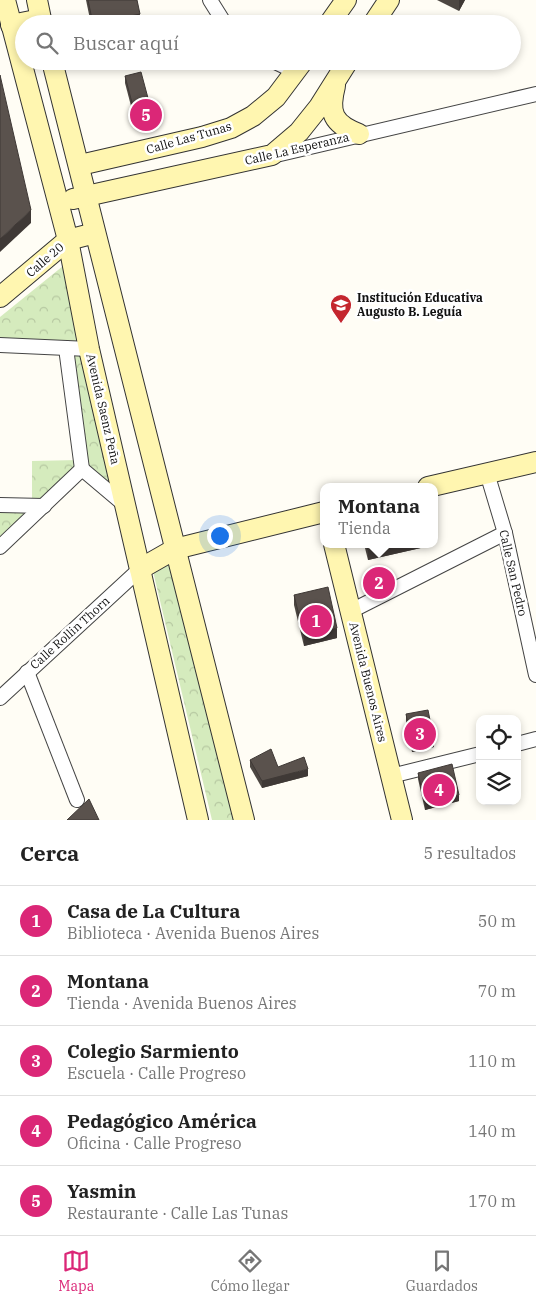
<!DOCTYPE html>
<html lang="es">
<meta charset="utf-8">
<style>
:root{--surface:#fff;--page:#f2f2f2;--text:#222;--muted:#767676;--line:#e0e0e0;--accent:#db2777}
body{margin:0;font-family:"IBM Plex Serif",serif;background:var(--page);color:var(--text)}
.controls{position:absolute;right:15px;bottom:15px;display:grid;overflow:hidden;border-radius:10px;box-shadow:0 2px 8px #0003}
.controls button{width:45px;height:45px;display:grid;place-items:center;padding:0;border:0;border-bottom:1px solid var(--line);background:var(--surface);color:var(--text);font:25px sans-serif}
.you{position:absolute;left:219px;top:535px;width:18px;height:18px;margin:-12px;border:4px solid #fff;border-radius:50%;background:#1a73e8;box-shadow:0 0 0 8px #1a73e833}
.badge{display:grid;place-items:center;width:32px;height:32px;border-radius:50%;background:var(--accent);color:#fff;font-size:16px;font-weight:700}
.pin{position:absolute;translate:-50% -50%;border:2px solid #fff;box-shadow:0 1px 5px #0006}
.popup{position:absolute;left:320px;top:483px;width:118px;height:65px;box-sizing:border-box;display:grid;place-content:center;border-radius:10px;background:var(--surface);filter:drop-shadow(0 1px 4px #0005);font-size:16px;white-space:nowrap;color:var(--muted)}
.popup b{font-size:19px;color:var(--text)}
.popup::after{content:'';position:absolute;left:50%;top:100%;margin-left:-10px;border:10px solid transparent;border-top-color:var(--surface)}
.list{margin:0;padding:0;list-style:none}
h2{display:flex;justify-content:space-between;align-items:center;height:65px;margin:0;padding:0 20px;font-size:21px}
h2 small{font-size:16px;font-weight:400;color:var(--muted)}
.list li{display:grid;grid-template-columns:32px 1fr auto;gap:15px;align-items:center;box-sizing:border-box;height:70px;padding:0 20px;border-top:1px solid var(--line)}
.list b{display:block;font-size:19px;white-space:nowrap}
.list p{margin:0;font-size:16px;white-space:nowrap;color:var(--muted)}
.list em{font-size:16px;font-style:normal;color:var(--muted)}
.icon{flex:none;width:28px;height:28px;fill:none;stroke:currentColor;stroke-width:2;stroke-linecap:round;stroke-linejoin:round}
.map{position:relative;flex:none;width:536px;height:820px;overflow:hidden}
.search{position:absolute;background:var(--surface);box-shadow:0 2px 8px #0003;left:15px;right:15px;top:15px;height:55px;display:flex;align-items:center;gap:12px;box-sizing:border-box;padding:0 18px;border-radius:28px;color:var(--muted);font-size:19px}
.sheet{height:415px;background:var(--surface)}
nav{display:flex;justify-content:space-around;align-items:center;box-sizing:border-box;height:70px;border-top:1px solid var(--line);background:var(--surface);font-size:14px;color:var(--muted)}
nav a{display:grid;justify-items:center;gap:2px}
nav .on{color:var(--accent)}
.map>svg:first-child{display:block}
.park{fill:url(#park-crowns)}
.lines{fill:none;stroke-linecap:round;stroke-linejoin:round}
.street-casing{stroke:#444;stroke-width:16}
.secondary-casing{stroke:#333;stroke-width:22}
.street{stroke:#fff;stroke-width:14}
.secondary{stroke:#fff6b0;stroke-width:20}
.wall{fill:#4d4742}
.shaded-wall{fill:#3f3936}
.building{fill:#5a524d;stroke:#3f3936}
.labels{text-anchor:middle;stroke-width:5;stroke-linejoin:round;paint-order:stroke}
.street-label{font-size:12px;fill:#111;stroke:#fff}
.poi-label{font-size:12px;font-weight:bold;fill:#111;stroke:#fff;text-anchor:start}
</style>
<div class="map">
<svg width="536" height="820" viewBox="0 0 536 820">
<defs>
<pattern id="park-crowns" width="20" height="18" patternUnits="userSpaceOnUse" patternTransform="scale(1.25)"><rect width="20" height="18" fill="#d5ebbd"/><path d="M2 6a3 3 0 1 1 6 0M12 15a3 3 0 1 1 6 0" fill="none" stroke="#b6c8a1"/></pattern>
</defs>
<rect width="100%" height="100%" fill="#fffdf5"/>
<g class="park">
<polygon points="63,266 85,343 0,340 0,317"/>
<polygon points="70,351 86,351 118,494 84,467"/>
<polygon points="78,460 74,472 0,546 0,504 32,503 32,461"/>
<polygon points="172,557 243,820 212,820 152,567"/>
</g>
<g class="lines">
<g class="street-casing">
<g id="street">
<polyline points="210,0 225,24"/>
<polyline points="273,61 296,72"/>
<polyline points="276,155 536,94"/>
<polyline points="0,345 89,349"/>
<polyline points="66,348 82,469"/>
<polyline points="487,473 505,533 536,675"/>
<polyline points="0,505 44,506"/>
<polyline points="0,547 82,469 126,506"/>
<polyline points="351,611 505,533"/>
<polyline points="27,672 77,800"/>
<polyline points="0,698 140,569"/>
<polyline points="517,744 536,739"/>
<polyline points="391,776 480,754"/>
</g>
</g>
<g class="secondary-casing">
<g id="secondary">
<polyline points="5,0 68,240 89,349 198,820"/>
<polyline points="37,0 42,24"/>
<polyline points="329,24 346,0"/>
<polyline points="373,24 389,0"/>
<polyline points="11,25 41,19"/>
<polyline points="52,61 244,820"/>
<path d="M335,86C328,113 333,124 359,134"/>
<polyline points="80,165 202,137 231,128 253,116 276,97 303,61"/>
<polyline points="73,199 272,155 299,132 319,107 348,61"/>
<polyline points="0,297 68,240 95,233"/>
<polyline points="428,487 536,462"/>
<polyline points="334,544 402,820"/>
<polyline points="140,569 175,549 324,512"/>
</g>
</g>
<use href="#street" class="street"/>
<use href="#secondary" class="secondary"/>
</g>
<g class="wall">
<polygon points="86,0 137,0 140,21 125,24 91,24"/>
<polygon points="437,0 465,0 459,11"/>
<polygon points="125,76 152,120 136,125 125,83"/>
<polygon points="364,544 425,544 425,547 368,560"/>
<polygon points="294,595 337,638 304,646 294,605"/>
<polygon points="406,714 434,747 412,752 406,721"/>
<polygon points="250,760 278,767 308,776 262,788 250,767"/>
<polygon points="418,773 459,801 425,810 418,779"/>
</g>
<g class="shaded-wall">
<polygon points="459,0 465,0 459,11"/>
<polygon points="140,14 140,21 125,24 93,24"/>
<polygon points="96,61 118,61 96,67"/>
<polygon points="152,113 152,120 136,125 136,118"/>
<polygon points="31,210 31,223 0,252 0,239"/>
<polygon points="391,544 425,544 425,547 368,560 368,550"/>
<polygon points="389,585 389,589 373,595 373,591"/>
<polygon points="337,628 337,638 304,646 304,636"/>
<polygon points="434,740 434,747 412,752 412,745"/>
<polygon points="308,769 308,776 262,788 262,781"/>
<polygon points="459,795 459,801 425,810 425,803"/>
</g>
<g class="building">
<polygon points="88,0 137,0 140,14 93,24"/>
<polygon points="141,72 152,113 136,118 125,76"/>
<polygon points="0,75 31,210 0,239"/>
<polygon points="366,544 391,544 368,550"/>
<polygon points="386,572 389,585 373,591 370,574"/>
<polygon points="328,587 337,628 304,636 294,595"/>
<polygon points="428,710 434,740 412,745 406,714"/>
<polygon points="271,749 278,767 304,757 308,769 262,781 250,760"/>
<polygon points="452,764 459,795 425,803 418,773"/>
<polygon points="89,799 99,820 67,820"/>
</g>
<defs>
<g id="school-pin" transform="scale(1.125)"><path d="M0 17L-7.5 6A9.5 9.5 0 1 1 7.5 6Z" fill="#c4262e" stroke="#fff"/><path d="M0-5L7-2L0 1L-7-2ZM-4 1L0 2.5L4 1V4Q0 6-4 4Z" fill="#fff"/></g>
</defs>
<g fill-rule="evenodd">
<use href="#school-pin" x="341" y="305"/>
</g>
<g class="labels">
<g class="street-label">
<text transform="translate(189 138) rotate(-16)" y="4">Calle Las Tunas</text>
<text transform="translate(297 149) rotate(-13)" y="4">Calle La Esperanza</text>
<text transform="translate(45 260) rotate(-41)" y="4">Calle 20</text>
<text transform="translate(103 409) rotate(77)" y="4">Avenida Saenz Peña</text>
<text transform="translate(513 573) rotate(77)" y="4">Calle San Pedro</text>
<text transform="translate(70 633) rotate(-42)" y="4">Calle Rollin Thorn</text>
<text transform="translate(368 682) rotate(76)" y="4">Avenida Buenos Aires</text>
</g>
<g class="poi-label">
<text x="357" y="302">Institución Educativa<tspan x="357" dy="14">Augusto B. Leguía</tspan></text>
</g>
</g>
</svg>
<div class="controls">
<button><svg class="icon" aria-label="locate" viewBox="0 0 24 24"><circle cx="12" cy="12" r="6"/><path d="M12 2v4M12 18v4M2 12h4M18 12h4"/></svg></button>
<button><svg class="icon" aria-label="layers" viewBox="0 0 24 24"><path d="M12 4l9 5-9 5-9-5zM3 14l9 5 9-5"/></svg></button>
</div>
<div class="you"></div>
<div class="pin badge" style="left:316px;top:621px">1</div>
<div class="pin badge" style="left:379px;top:583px">2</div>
<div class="popup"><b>Montana</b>Tienda</div>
<div class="pin badge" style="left:420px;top:734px">3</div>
<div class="pin badge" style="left:439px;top:790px">4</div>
<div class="pin badge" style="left:146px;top:115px">5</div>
<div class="search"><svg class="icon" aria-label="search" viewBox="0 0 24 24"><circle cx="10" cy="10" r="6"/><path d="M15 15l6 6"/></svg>Buscar aquí</div>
</div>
<section class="sheet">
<h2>Cerca<small>5 resultados</small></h2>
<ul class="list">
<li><span class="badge">1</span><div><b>Casa de La Cultura</b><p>Biblioteca · Avenida Buenos Aires</p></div><em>50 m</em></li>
<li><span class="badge">2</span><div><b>Montana</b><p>Tienda · Avenida Buenos Aires</p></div><em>70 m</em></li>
<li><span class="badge">3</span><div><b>Colegio Sarmiento</b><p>Escuela · Calle Progreso</p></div><em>110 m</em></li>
<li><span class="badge">4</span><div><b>Pedagógico América</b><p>Oficina · Calle Progreso</p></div><em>140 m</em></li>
<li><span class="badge">5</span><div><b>Yasmin</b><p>Restaurante · Calle Las Tunas</p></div><em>170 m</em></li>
</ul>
</section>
<nav>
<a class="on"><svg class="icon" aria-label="map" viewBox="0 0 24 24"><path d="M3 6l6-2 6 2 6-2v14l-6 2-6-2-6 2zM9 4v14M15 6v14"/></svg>Mapa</a>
<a><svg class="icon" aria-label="directions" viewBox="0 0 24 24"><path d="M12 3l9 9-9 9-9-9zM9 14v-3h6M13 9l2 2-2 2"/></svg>Cómo llegar</a>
<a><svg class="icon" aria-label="saved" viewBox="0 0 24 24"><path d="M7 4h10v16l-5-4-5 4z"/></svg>Guardados</a>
</nav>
